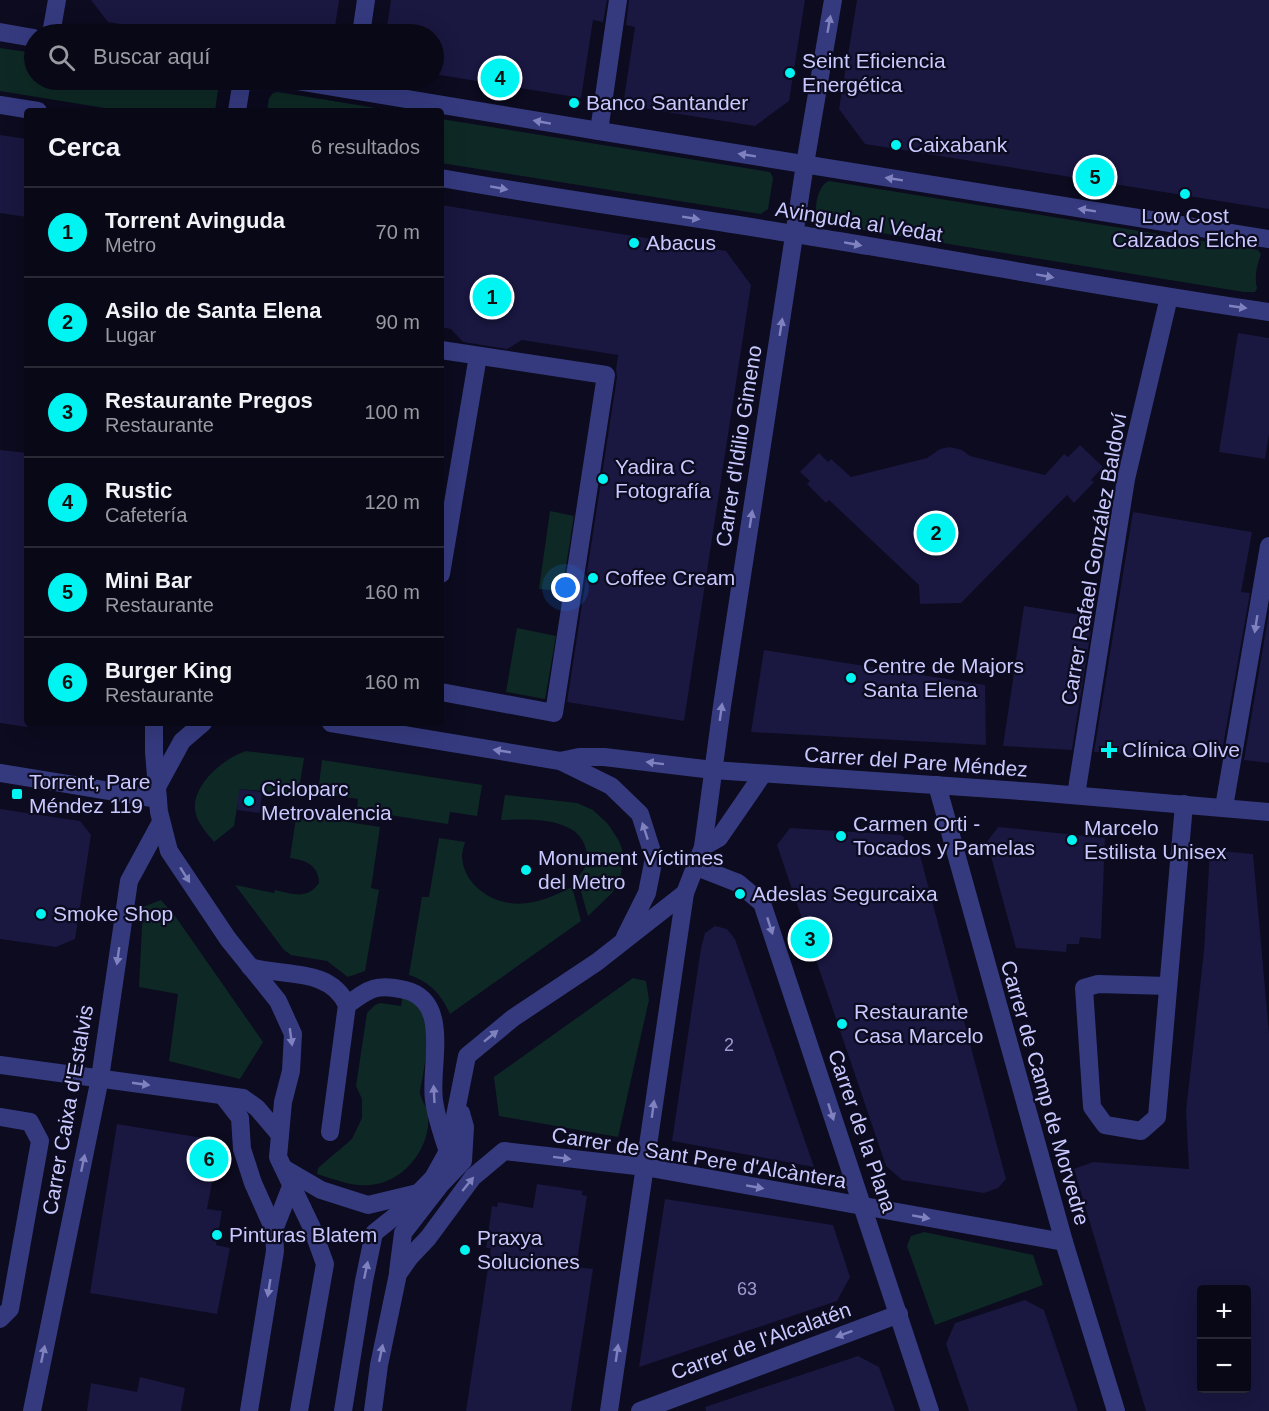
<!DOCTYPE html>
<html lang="es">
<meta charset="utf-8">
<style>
:root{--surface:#090817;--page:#171624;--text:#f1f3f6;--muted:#999aa1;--line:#292936;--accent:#00f4f1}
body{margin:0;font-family:Helvetica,sans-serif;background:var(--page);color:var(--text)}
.controls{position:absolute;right:18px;bottom:18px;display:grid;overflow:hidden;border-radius:6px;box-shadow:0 6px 24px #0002}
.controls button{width:54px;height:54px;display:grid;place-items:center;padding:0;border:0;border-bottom:2px solid var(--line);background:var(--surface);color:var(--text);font:30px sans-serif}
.you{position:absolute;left:566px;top:588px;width:21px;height:21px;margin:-15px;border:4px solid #fff;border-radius:50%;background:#1a73e8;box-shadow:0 0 0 9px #1a73e833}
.badge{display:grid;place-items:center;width:39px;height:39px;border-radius:50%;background:var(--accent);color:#111;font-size:20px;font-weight:700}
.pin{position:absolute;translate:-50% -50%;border:3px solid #fff;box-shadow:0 2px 6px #0006}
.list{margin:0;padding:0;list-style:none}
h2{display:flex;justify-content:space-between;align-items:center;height:78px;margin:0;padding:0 24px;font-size:26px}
h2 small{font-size:20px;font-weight:400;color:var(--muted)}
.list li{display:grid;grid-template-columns:39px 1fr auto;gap:18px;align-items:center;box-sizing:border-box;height:90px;padding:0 24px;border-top:2px solid var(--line)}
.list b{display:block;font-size:22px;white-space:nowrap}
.list p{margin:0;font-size:20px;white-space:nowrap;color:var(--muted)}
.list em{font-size:20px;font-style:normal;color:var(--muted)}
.icon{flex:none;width:33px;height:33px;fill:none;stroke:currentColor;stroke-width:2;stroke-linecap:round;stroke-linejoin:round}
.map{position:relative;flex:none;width:1269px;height:1411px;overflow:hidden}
.search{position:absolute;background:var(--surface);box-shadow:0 6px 24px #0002;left:24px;top:24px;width:420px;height:66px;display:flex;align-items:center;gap:15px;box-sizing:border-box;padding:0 21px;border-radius:33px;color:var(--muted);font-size:22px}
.panel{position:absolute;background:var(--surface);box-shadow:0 6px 24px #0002;left:24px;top:108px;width:420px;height:618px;border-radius:6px}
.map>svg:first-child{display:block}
.green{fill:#0e2925}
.building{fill:#1a1740;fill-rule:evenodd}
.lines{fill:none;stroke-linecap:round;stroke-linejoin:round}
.minor{stroke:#353a7f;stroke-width:18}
.oneway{fill:#7f82bf}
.poi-dot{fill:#00f4f1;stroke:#0c0b1f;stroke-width:2}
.labels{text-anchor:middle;stroke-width:4.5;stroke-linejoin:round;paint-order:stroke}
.number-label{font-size:18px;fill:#9d9ccf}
.poi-label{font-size:21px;fill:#c9c9ff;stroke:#0c0b1f;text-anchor:start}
.street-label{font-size:21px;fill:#c9c9ff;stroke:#0c0b1f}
</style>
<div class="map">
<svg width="1269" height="1411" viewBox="0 0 1269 1411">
<rect width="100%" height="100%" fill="#0c0b1f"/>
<g class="green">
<polygon points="0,48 34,53 34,80 199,80 219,83 215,111 123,111 0,91"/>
<polygon points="278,92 394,111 267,111 269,98 273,93"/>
<polygon points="441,119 770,172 773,178 768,209 761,214 441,163"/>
<path d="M829,181L1258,250L1261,254C1257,267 1254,275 1257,288L1255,292H1244L820,223C812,214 817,185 829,181Z"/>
<polygon points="550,511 574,516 562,591 539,589"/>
<polygon points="517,628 556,636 545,699 506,692"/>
<path d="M246,751L304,758L298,794L240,789L234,826L214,842C207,833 196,822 195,809C193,784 224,758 246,751Z"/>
<polygon points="322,760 482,785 477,816 450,812 448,824 357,810 358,799 318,793"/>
<path d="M505,795L577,803L593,810L608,824L619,841L624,855L620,879L612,893L588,916L577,878C585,869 590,862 586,849C578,816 528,819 501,820Z"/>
<path d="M309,816L380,827L371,888L379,890L365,971L348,977L327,961L291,955L284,950L235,885L274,893L275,890C293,894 307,900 319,883C319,865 305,860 290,858L296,818L308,820Z"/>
<path d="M439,838L465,842C464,846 462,851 462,856C463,888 499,908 527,903C543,901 558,894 572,887L581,921L450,1014C441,994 430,982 409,975L422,897H429Z"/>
<polygon points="161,900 175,916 263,1042 240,1079 169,1061 178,994 139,987 143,907"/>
<polygon points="633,978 646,981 649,1000 618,1137 499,1116 494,1077"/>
<path d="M403,995C436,1008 427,1047 423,1075C422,1081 420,1088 420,1093C421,1100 427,1107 428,1114C432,1147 403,1183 370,1185C352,1187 334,1179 317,1174L318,1168L352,1139L362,1118V1099L356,1086L367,1013L375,1005L380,1003L401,1006Z"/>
<polygon points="924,1232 1033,1255 1043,1285 935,1325 907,1246 911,1236"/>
</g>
<g class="building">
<polygon points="91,0 339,0 335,27 325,34 185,34 108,22"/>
<polygon points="391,0 607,0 603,22 593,20 581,98 434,74 434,34 386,34"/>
<polygon points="629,0 805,0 789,101 755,126 623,105 635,27 626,25"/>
<polygon points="857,0 1269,0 1269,209 865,144 839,109"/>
<polygon points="0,135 27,139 27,217 0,213"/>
<polygon points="441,205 726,251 751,285 684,721 567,702 617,377 616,370 618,355 522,340 507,349 463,342 451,329 441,327"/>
<polygon points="1238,333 1269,338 1269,434 1265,459 1219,452"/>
<polygon points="1080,445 1103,467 1091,480 1094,482 1074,503 1067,495 961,603 920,604 919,585 829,500 826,503 807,484 810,481 800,472 819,453 828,462 831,459 851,477 927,458 940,449 950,447 962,450 970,456 1045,475 1064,454 1068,457"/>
<polygon points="0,450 27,453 27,727 0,723"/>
<polygon points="1133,512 1252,532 1241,592 1250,593 1221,757 1213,756 1212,759 1094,752"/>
<polygon points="1024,606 1093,617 1072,750 1003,746"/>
<polygon points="1269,612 1269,763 1244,760"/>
<polygon points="764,650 985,685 986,745 751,732"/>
<polygon points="239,789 262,792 260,813 237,810"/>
<polygon points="0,809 80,821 91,835 75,939 56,947 0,939"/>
<polygon points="998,827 1105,838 1101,939 1080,937 1079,944 1067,944 1066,952 1016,948 987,842"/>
<polygon points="790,828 901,835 918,848 1006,1179 998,1188 984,1193 902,1180 886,1166 777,845"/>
<path d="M1210,850L1253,854L1269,1033V1411H1146L1074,1169L1093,1162L1189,1169L1186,1111L1204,951ZM1202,1290H1246V1389H1202Z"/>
<polygon points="715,926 727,929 735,939 814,1167 672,1141 701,948 705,933"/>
<polygon points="117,1124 203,1138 197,1174 213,1177 207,1209 222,1211 216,1245 230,1248 217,1314 90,1293"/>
<polygon points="537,1184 583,1191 582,1195 587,1196 576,1267 593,1269 571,1411 466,1411 491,1248 486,1248 492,1206 497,1207 498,1202 533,1208"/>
<polygon points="665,1199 833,1225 850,1277 837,1301 639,1367"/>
<polygon points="1025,1300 1044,1310 1078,1411 969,1411 946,1344 955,1323"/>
<polygon points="858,1356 879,1367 895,1411 706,1411 705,1407"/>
<polygon points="140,1377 185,1388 181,1411 87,1411 91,1383 137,1392"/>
</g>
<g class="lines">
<g class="minor">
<polyline points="0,32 34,38"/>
<polyline points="51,34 57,0"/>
<polyline points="361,34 366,0"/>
<polyline points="292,80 599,131 1269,239"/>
<polyline points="0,105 38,111"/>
<polyline points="237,111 242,80"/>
<polyline points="599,131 618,0"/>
<path d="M441,178C559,199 677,215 795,234C953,259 1110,289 1269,312"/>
<polyline points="441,350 606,375 554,713 441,692"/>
<polyline points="441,574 478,356"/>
<polyline points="154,723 154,752 159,812 169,851 228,939 278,1001 293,1034 291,1071 283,1102 278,1157 312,1228 325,1264 299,1411"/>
<polyline points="331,723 560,761 611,786 640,814 654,858 647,893 625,937"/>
<polyline points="560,761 579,757 604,757 713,770 1035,792 1269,812"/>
<polyline points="0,773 158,799"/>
<polyline points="937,785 1064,1242 1116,1411"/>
<polyline points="157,787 182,741 203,723"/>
<polyline points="1076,795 1126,479 1169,297"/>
<polyline points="1224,807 1269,546"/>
<polyline points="703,847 719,838 763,774"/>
<polyline points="697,867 738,883 762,903 930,1411"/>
<path d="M250,967C283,977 330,967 347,1005L330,1132"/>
<polyline points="1168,986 1098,984 1084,988 1092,1107 1105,1125 1141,1131 1157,1117 1184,804"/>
<path d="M347,1005C369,989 376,983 405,990C452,1001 429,1067 434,1100C436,1117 442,1133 447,1149"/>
<polyline points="0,1065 243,1098 257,1108 280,1135"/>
<polyline points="223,1096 240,1118 242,1149 253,1183 274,1230 275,1251 249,1411"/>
<polyline points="0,1117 30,1122 40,1141 10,1309 0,1319"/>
<polyline points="285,1169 321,1190 368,1205 418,1193"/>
<polyline points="274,1230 292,1184"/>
<polyline points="398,1272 403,1233 441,1184 463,1161 465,1127 461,1113"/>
<polyline points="32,1411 100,1078 129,881 161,822"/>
<polyline points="343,1411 364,1281 374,1233 399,1213 433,1178 448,1151 467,1056 513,1018 597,962 685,893 703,847 722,706 805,164 833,0"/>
<polyline points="373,1411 379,1365 398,1274 410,1257 428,1238 473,1177 504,1151 645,1167 1064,1242"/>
<polyline points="609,1411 685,893"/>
<polyline points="640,1411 899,1314"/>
</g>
</g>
<defs><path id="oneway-solid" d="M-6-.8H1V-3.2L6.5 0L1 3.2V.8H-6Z" transform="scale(1.5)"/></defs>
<g class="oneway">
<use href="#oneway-solid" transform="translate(829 24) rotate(-80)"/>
<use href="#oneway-solid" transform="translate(542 122) rotate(-170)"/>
<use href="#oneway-solid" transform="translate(747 155) rotate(-171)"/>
<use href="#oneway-solid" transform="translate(894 179) rotate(-171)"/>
<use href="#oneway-solid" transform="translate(499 188) rotate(10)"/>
<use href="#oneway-solid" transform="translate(1087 210) rotate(-171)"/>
<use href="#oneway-solid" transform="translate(691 218) rotate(9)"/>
<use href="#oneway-solid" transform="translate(853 244) rotate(10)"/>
<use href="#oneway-solid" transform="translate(1045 276) rotate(10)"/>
<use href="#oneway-solid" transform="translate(1238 307) rotate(8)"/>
<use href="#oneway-solid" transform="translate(781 327) rotate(-81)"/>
<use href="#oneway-solid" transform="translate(751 519) rotate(-81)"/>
<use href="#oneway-solid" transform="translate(1256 624) rotate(99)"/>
<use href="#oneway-solid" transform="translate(721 712) rotate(-82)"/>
<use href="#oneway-solid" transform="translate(502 751) rotate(-171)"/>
<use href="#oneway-solid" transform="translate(655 763) rotate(-173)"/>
<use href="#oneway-solid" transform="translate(645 831) rotate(-108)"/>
<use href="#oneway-solid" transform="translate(185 875) rotate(58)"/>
<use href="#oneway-solid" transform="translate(770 926) rotate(72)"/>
<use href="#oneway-solid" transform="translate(118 956) rotate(98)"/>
<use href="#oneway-solid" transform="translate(491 1036) rotate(-39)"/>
<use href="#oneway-solid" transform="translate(291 1037) rotate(82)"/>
<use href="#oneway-solid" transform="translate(141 1084) rotate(8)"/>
<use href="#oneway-solid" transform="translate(434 1094) rotate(-93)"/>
<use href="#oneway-solid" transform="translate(653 1109) rotate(-82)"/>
<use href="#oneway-solid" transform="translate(831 1112) rotate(72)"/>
<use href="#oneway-solid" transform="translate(562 1158) rotate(7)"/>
<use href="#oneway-solid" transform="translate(83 1163) rotate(-78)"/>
<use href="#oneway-solid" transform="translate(468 1184) rotate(-51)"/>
<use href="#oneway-solid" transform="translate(755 1187) rotate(10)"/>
<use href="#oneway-solid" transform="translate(921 1217) rotate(10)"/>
<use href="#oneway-solid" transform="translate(366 1270) rotate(-78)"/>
<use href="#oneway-solid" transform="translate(269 1288) rotate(99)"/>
<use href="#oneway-solid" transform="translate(844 1334) rotate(159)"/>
<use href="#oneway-solid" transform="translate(381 1353) rotate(-78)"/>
<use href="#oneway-solid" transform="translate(617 1353) rotate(-82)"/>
<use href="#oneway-solid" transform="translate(43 1354) rotate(-78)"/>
</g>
<g class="poi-dot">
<circle cx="790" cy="73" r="6"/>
<circle cx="574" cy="103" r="6"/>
<circle cx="896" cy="145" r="6"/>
<circle cx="1185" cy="194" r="6"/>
<circle cx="634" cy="243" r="6"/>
<circle cx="603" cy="479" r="6"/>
<circle cx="593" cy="578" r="6"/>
<circle cx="851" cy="678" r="6"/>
<path d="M1106 741h6v6h6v6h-6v6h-6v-6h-6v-6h6z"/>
<rect x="11" y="788" width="12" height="12" rx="3"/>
<circle cx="249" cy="801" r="6"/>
<circle cx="841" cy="836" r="6"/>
<circle cx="1072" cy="840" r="6"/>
<circle cx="526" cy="870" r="6"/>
<circle cx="740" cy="894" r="6"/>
<circle cx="41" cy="914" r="6"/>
<circle cx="842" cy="1024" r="6"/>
<circle cx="217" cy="1235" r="6"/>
<circle cx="465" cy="1250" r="6"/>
</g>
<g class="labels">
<g class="number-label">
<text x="729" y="1051">2</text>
<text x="747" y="1295">63</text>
</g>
<g class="poi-label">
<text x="802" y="68">Seint Eficiencia<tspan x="802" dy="24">Energética</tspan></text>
<text x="586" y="110">Banco Santander</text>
<text x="908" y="152">Caixabank</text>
<text x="1185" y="223" text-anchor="middle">Low Cost<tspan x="1185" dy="24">Calzados Elche</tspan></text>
<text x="646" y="250">Abacus</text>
<text x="615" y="474">Yadira C<tspan x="615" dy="24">Fotografía</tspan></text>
<text x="605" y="585">Coffee Cream</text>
<text x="863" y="673">Centre de Majors<tspan x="863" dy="24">Santa Elena</tspan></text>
<text x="1122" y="757">Clínica Olive</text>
<text x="29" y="789">Torrent, Pare<tspan x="29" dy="24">Méndez 119</tspan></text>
<text x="261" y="796">Cicloparc<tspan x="261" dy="24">Metrovalencia</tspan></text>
<text x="853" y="831">Carmen Orti -<tspan x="853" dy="24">Tocados y Pamelas</tspan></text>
<text x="1084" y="835">Marcelo<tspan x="1084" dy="24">Estilista Unisex</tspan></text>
<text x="538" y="865">Monument Víctimes<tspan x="538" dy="24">del Metro</tspan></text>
<text x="752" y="901">Adeslas Segurcaixa</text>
<text x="53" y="921">Smoke Shop</text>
<text x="854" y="1019">Restaurante<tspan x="854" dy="24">Casa Marcelo</tspan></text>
<text x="229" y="1242">Pinturas Blatem</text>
<text x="477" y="1245">Praxya<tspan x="477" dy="24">Soluciones</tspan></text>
</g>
<g class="street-label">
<text transform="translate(859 222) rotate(9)" y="7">Avinguda al Vedat</text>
<text transform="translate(739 446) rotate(-81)" y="7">Carrer d'Idilio Gimeno</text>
<text transform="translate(1094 559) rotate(-80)" y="7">Carrer Rafael González Baldoví</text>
<text transform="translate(916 762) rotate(4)" y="7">Carrer del Pare Méndez</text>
<text transform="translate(1045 1093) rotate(74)" y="7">Carrer de Camp de Morvedre</text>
<text transform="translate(68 1110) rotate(-80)" y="7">Carrer Caixa d'Estalvis</text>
<text transform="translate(862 1131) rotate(71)" y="7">Carrer de la Plana</text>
<text transform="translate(699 1158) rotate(9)" y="7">Carrer de Sant Pere d'Alcàntera</text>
<text transform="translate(761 1341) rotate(-20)" y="7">Carrer de l'Alcalatén</text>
</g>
</g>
</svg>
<div class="controls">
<button>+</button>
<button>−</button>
</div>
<div class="you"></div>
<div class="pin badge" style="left:492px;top:297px">1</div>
<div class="pin badge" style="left:936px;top:533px">2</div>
<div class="pin badge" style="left:810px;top:939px">3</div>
<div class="pin badge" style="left:500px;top:78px">4</div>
<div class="pin badge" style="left:1095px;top:177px">5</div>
<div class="pin badge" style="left:209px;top:1159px">6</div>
<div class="search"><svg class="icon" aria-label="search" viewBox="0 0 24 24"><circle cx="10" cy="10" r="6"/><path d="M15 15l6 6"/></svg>Buscar aquí</div>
<section class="panel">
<h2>Cerca<small>6 resultados</small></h2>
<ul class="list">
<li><span class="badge">1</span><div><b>Torrent Avinguda</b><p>Metro</p></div><em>70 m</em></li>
<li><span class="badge">2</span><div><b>Asilo de Santa Elena</b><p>Lugar</p></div><em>90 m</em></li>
<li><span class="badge">3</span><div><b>Restaurante Pregos</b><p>Restaurante</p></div><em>100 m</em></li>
<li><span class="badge">4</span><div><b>Rustic</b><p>Cafetería</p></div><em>120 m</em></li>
<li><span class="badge">5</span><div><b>Mini Bar</b><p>Restaurante</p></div><em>160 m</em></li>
<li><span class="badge">6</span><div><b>Burger King</b><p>Restaurante</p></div><em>160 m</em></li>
</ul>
</section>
</div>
